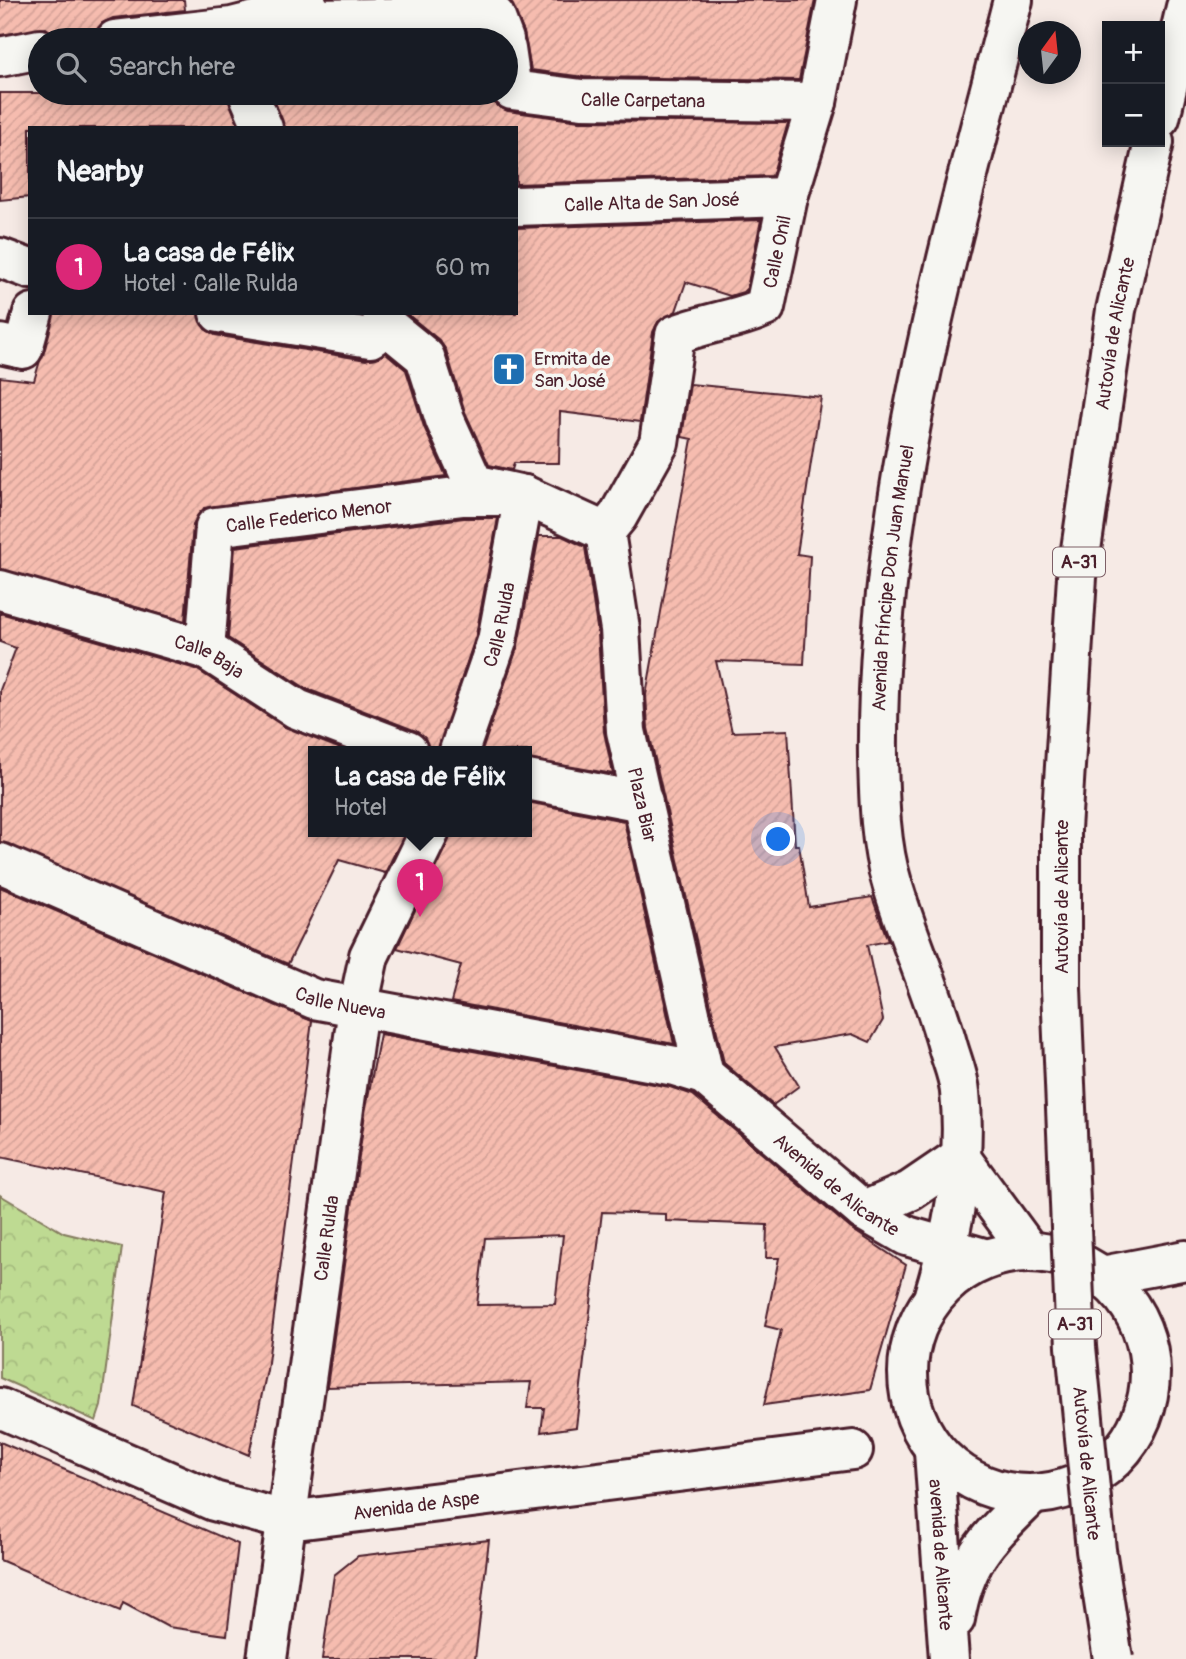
<!DOCTYPE html>
<meta charset="utf-8">
<style>
:root{--surface:#171b24;--page:#242831;--text:#f1f3f6;--muted:#9ea1a6;--line:#363941;--accent:#db2777}
body{margin:0;font-family:Pangolin,sans-serif;background:var(--page);color:var(--text)}
.controls{position:absolute;right:21px;top:21px;display:grid;overflow:hidden;border-radius:0px;box-shadow:0 4px 18px #0003}
.controls button{width:63px;height:63px;display:grid;place-items:center;padding:0;border:0;border-bottom:2px solid var(--line);background:var(--surface);color:var(--text);font:35px sans-serif}
.compass{position:absolute;left:1018px;top:21px;width:63px;height:63px;border-radius:50%;background:var(--surface);box-shadow:0 4px 18px #0003;rotate:15deg}
.you{position:absolute;left:779px;top:840px;width:24px;height:24px;margin:-18px;border:5px solid #fff;border-radius:50%;background:#1a73e8;box-shadow:0 0 0 10px #1a73e833}
.badge{display:grid;place-items:center;width:46px;height:46px;border-radius:50%;background:var(--accent);color:#fff;font-size:23px;font-weight:700}
.pin{position:absolute;translate:-50% -58px;filter:drop-shadow(0 2px 4px #0008)}
.pin::after{content:'';position:absolute;top:37px;width:24px;height:21px;background:inherit;clip-path:polygon(0 0,100% 0,50% 100%)}
.popup{position:absolute;left:308px;top:746px;width:224px;height:91px;box-sizing:border-box;display:grid;place-content:center;border-radius:0px;background:var(--surface);filter:drop-shadow(0 2px 5px #0005);font-size:23px;white-space:nowrap;color:var(--muted)}
.popup b{font-size:26px;color:var(--text)}
.popup::after{content:'';position:absolute;left:50%;top:100%;margin-left:-14px;border:14px solid transparent;border-top-color:var(--surface)}
.list{margin:0;padding:0;list-style:none}
h2{display:flex;justify-content:space-between;align-items:center;height:91px;margin:0;padding:0 28px;font-size:30px}
h2 small{font-size:23px;font-weight:400;color:var(--muted)}
.list li{display:grid;grid-template-columns:46px 1fr auto;gap:21px;align-items:center;box-sizing:border-box;height:98px;padding:0 28px;border-top:2px solid var(--line)}
.list b{display:block;font-size:26px;white-space:nowrap}
.list p{margin:0;font-size:23px;white-space:nowrap;color:var(--muted)}
.list em{font-size:23px;font-style:normal;color:var(--muted)}
.icon{flex:none;width:38px;height:38px;fill:none;stroke:currentColor;stroke-width:2;stroke-linecap:round;stroke-linejoin:round}
.map{position:relative;flex:none;width:1186px;height:1659px;overflow:hidden}
.search{position:absolute;background:var(--surface);box-shadow:0 4px 18px #0003;left:28px;top:28px;width:490px;height:77px;display:flex;align-items:center;gap:18px;box-sizing:border-box;padding:0 24px;border-radius:38px;color:var(--muted);font-size:26px}
.panel{position:absolute;background:var(--surface);box-shadow:0 4px 18px #0003;left:28px;top:126px;width:490px;height:189px;border-radius:0px}
.map>svg:first-child{display:block}
.forest{fill:url(#forest-crowns);stroke:#847c5e;stroke-width:2}
.building{fill:url(#building-hatch);stroke:#4a1f2b;stroke-width:2;fill-rule:evenodd}
.lines{fill:none;stroke-linecap:round;stroke-linejoin:round}
.minor-casing{stroke:#4a1f2b;stroke-width:44}
.major-casing{stroke:#4a1f2b;stroke-width:44}
.highway-casing{stroke:#4a1f2b;stroke-width:44}
.minor{stroke:#f6f6f2;stroke-width:38}
.major{stroke:#f6f6f2;stroke-width:38}
.highway{stroke:#f6f6f2;stroke-width:38}
.highway-bridge-casing{stroke:#4a1f2b;stroke-width:44;stroke-linecap:butt}
.highway-bridge{stroke:#f6f6f2;stroke-width:38}
.labels{text-anchor:middle;stroke-width:7;stroke-linejoin:round;paint-order:stroke}
.shield{fill:#f6f6f2;stroke:#7e6067;stroke-width:2}
.shield-label{font-size:18px;font-weight:bold;fill:#4a1f2b}
.street-label{font-size:19px;fill:#4a1f2b;stroke:#f6f6f2}
.poi-label{font-size:19px;fill:#4a1f2b;stroke:#f6f6f2;text-anchor:start}
</style>
<div class="map">
<svg width="1186" height="1659" viewBox="0 0 1186 1659">
<defs>
<pattern id="forest-crowns" width="20" height="18" patternUnits="userSpaceOnUse" patternTransform="scale(1.75)"><rect width="20" height="18" fill="#beda92"/><path d="M2 6a3 3 0 1 1 6 0M12 15a3 3 0 1 1 6 0" fill="none" stroke="#a5bb7e"/></pattern>
<pattern id="building-hatch" width="6" height="6" patternUnits="userSpaceOnUse" patternTransform="scale(1.75)"><rect width="6" height="6" fill="#f6bcaf"/><path d="M-1 1l2-2M0 6l6-6M5 7l2-2" fill="none" stroke="#d4a197"/></pattern>
</defs>
<rect width="100%" height="100%" fill="#f6eae5"/>
<filter id="ink" filterUnits="userSpaceOnUse"><feTurbulence type="fractalNoise" baseFrequency=".0143" numOctaves="2"/><feDisplacementMap in="SourceGraphic" scale="14" xChannelSelector="R" yChannelSelector="G"/><feConvolveMatrix kernelMatrix="1 2 1 2 8 2 1 2 1" color-interpolation-filters="sRGB"/></filter>
<g filter="url(#ink)">
<polygon class="forest" points="0,1195 64,1233 122,1247 101,1406 96,1421 0,1378"/>
<g class="building">
<polygon points="0,0 184,0 185,10 113,18 102,23 95,33 59,39 46,28 0,35"/>
<polygon points="509,0 815,0 799,80 584,77 531,70 524,32"/>
<polygon points="0,93 227,93 239,128 30,128 30,197 0,200"/>
<polygon points="272,93 490,93 496,105 508,111 579,121 788,123 772,176 516,184 516,128 284,128"/>
<polygon points="761,220 747,288 743,292 730,296 686,282 676,311 658,322 653,332 640,422 560,412 559,463 514,463 512,470 489,465 465,412 446,350 439,340 406,313 516,313 516,228"/>
<polygon points="54,313 198,313 205,329 215,335 366,360 386,353 406,370 424,427 446,476 204,508 193,525 185,621 0,569 0,377 34,381"/>
<polygon points="690,384 821,397 797,554 810,556 804,664 716,661 732,732 788,730 795,845 799,845 809,907 872,897 888,941 867,945 883,1020 870,1042 852,1034 775,1047 799,1086 773,1105 724,1063 648,728 646,695 692,439 682,437"/>
<polygon points="464,518 498,518 476,635 438,751 429,751 425,738 416,731 307,689 228,638 235,547"/>
<polygon points="539,536 562,536 585,547 598,634 604,732 613,774 527,759 527,751 482,751 518,645"/>
<polygon points="0,613 196,669 285,727 346,751 313,751 313,831 406,831 385,873 339,860 288,964 0,842 0,690 16,648 0,642"/>
<polygon points="527,802 624,821 674,1044 451,1002 461,965 397,948 452,831 527,831"/>
<polygon points="0,887 312,1021 267,1370 249,1455 133,1406 166,1192 0,1157"/>
<path d="M380,1034L670,1087L693,1095L850,1228L906,1265L870,1390L764,1405L781,1330L765,1326L779,1258H766L767,1225L666,1221V1214L602,1212L576,1427L541,1432L544,1408H527L531,1382L327,1387L365,1113ZM563,1235L555,1304L477,1305L485,1238Z"/>
<polygon points="0,1442 238,1544 227,1635 168,1627 123,1603 120,1611 0,1560"/>
<polygon points="489,1540 475,1659 322,1659 334,1575 358,1556"/>
</g>
<g class="lines">
<g class="minor-casing">
<g id="minor">
<polyline points="305,0 315,19 495,16 504,40"/>
<polyline points="115,40 232,27 307,8"/>
<path id="s1" d="M506,49L512,90L582,99L817,102"/>
<polyline points="0,57 40,49"/>
<polyline points="248,93 263,128"/>
<path id="s2" d="M516,206L788,197"/>
<polyline points="0,258 30,269"/>
<polyline points="219,313 370,338 387,326"/>
<path id="s3" d="M382,313L387,326L425,357L445,420L474,484L524,495L605,532L618,516L659,443L675,335C705,323 736,320 765,307L788,197L817,102L837,0"/>
<polyline points="0,344 23,349 33,313"/>
<path id="s4" d="M605,532L620,629L626,731L704,1075"/>
<path id="s5" d="M0,590L205,649L297,709L408,751"/>
<path id="s6" d="M205,649L215,527L463,496H501"/>
<path id="s7" d="M459,751L497,641L524,495"/>
<polyline points="527,780 643,802"/>
<path id="s8" d="M0,863L314,999L675,1066L704,1075L864,1211L907,1236L987,1259"/>
<polyline points="960,1157 1029,1251"/>
<polyline points="864,1211 910,1191 960,1157"/>
<path id="s9" d="M934,1295C953,1232 967,1159 960,1092C959,1077 952,1061 948,1047C933,991 908,939 892,883C880,845 879,798 878,758C875,500 950,247 1013,0"/>
<path id="s10" d="M0,1408L214,1501L288,1521L853,1450"/>
<path id="s11" d="M267,1659L358,1008L369,956L430,831"/>
</g>
</g>
<g class="major-casing">
<g id="major">
<circle cx="1029" cy="1373" r="121"/>
<polyline points="1102,1276 1186,1260"/>
<path id="s12" d="M934,1452L949,1659"/>
<path d="M955,1619C965,1557 990,1537 1032,1495"/>
</g>
</g>
<g class="highway-casing">
<g id="highway">
<polyline points="1160,118 1186,7"/>
<path id="s13" d="M1061,988V829L1077,577L1116,310L1154,142"/>
</g>
</g>
<use href="#minor" class="minor"/>
<use href="#major" class="major"/>
<use href="#highway" class="highway"/>
<g class="highway-bridge-casing">
<g id="highway-bridge">
<path id="s14" d="M1061,988L1076,1347L1096,1550L1113,1659"/>
</g>
</g>
<use href="#highway-bridge" class="highway-bridge"/>
</g>
</g>
<defs>
<g id="church-square" transform="scale(1.75)"><rect x="-9" y="-9" width="18" height="18" rx="4" fill="#1f6fb2" stroke="#f6f6f2"/><path d="M-1.2-6h2.4v3.5h3.3v2.4h-3.3V6h-2.4V-.1h-3.3v-2.4h3.3Z" fill="#fff"/></g>
</defs>
<g fill-rule="evenodd">
<use href="#church-square" x="509" y="369"/>
</g>
<g class="labels">
<g class="shield">
<rect x="1053" y="547.5" width="52" height="29" rx="5"/>
<rect x="1049" y="1309.5" width="52" height="29" rx="5"/>
</g>
<g class="shield-label">
<text x="1079" y="568">A-31</text>
<text x="1075" y="1330">A-31</text>
</g>
<g class="street-label">
<text dy="7" stroke="none"><textPath href="#s1" startOffset="173">Calle Carpetana</textPath></text>
<text dy="7" stroke="none"><textPath href="#s2" startOffset="136">Calle Alta de San José</textPath></text>
<text dy="7" stroke="none"><textPath href="#s3" startOffset="704">Calle Onil</textPath></text>
<text dy="7" stroke="none"><textPath href="#s13" startOffset="658">Autovía de Alicante</textPath></text>
<text dy="7" stroke="none"><textPath href="#s6" startOffset="217">Calle Federico Menor</textPath></text>
<text dy="7" stroke="none"><textPath href="#s9" startOffset="733">Avenida Príncipe Don Juan Manuel</textPath></text>
<text dy="7" stroke="none"><textPath href="#s7" startOffset="133">Calle Rulda</textPath></text>
<text dy="7" stroke="none"><textPath href="#s5" startOffset="220">Calle Baja</textPath></text>
<text dy="7" stroke="none"><textPath href="#s4" startOffset="276">Plaza Biar</textPath></text>
<text dy="7" stroke="none"><textPath href="#s13" startOffset="91">Autovía de Alicante</textPath></text>
<text dy="7" stroke="none"><textPath href="#s8" startOffset="369">Calle Nueva</textPath></text>
<text dy="7" stroke="none"><textPath href="#s8" startOffset="912">Avenida de Alicante</textPath></text>
<text dy="7" stroke="none"><textPath href="#s11" startOffset="425">Calle Rulda</textPath></text>
<text dy="7" stroke="none"><textPath href="#s14" startOffset="476">Autovía de Alicante</textPath></text>
<text dy="7" stroke="none"><textPath href="#s10" startOffset="439">Avenida de Aspe</textPath></text>
<text dy="7" stroke="none"><textPath href="#s12" startOffset="103">avenida de Alicante</textPath></text>
</g>
<g class="poi-label">
<text x="534" y="365">Ermita de<tspan x="534" dy="22">San José</tspan></text>
</g>
</g>
</svg>
<div class="controls">
<button>+</button>
<button>−</button>
</div>
<svg class="compass" viewBox="-18 -18 36 36"><path d="M0-13l5 13h-10z" fill="#e53935"/><path d="M0 13l5-13h-10z" fill="#9ea1a6"/></svg>
<div class="you"></div>
<div class="pin badge" style="left:420px;top:917px">1</div>
<div class="popup"><b>La casa de Félix</b>Hotel</div>
<div class="search"><svg class="icon" aria-label="search" viewBox="0 0 24 24"><circle cx="10" cy="10" r="6"/><path d="M15 15l6 6"/></svg>Search here</div>
<section class="panel">
<h2>Nearby<small></small></h2>
<ul class="list">
<li><span class="badge">1</span><div><b>La casa de Félix</b><p>Hotel · Calle Rulda</p></div><em>60 m</em></li>
</ul>
</section>
</div>
